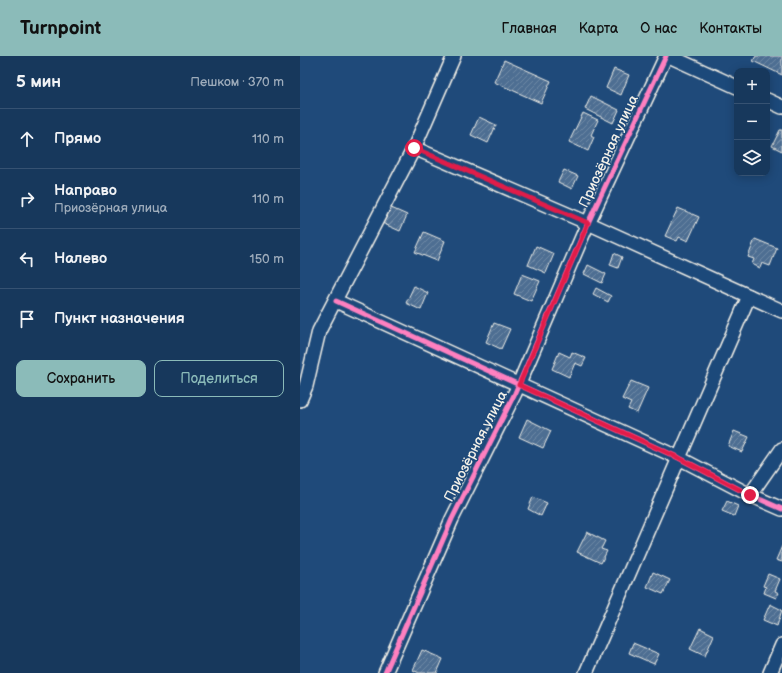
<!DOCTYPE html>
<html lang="ru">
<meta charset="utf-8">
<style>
:root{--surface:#17385c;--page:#203f62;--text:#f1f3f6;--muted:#9eacbb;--line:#365272;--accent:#8bbbb9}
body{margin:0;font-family:"Balsamiq Sans",sans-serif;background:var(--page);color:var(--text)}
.controls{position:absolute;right:12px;top:12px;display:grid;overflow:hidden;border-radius:8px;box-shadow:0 2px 10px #0003}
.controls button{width:36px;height:36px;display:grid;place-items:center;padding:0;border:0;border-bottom:1px solid var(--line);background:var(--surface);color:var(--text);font:20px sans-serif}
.stop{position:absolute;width:12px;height:12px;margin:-9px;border:3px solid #e11d48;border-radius:50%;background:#fff}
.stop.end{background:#e11d48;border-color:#fff;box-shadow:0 1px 4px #0008}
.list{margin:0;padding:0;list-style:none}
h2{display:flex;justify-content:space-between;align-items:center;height:52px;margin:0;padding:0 16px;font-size:17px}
h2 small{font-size:13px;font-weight:400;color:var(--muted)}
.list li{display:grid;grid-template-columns:26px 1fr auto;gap:12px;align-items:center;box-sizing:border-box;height:60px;padding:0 16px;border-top:1px solid var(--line)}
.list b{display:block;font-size:15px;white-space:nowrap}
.list p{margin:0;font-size:13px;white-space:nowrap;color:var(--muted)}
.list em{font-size:13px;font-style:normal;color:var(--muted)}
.actions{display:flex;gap:8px;padding:12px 16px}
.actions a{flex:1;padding:9px 0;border:1px solid var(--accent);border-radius:8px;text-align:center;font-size:14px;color:var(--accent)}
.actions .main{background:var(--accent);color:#111}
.icon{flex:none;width:22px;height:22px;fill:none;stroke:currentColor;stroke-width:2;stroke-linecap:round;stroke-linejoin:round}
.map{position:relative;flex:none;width:482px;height:617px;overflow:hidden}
header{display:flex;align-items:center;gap:24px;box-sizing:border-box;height:56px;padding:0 20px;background:var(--accent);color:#111}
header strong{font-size:19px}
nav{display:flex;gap:22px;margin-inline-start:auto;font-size:14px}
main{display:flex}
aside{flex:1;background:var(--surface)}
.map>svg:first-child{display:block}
.building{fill:url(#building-hatch);stroke:#f4f1e8}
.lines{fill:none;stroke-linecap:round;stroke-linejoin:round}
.minor-casing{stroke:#f4f1e8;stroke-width:16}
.minor{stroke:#1f4a7a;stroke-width:13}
.cycleway-casing{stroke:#1f4a7a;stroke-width:8}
.cycleway{stroke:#ff80c0;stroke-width:5}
.route{stroke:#e11d48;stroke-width:5}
.labels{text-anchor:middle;stroke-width:3;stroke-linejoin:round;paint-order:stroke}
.street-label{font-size:14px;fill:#f4f1e8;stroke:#1f4a7a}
</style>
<header>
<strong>Turnpoint</strong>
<nav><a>Главная</a><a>Карта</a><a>О нас</a><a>Контакты</a></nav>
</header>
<main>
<aside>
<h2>5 мин<small>Пешком · 370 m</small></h2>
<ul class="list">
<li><svg class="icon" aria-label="ahead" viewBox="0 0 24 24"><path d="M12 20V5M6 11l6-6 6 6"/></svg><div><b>Прямо</b></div><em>110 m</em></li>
<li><svg class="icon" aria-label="right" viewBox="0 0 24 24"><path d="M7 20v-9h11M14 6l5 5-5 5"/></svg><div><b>Направо</b><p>Приозёрная улица</p></div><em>110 m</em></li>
<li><svg class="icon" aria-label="left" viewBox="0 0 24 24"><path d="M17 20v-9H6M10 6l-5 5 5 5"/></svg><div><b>Налево</b></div><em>150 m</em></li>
<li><svg class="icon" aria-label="arrive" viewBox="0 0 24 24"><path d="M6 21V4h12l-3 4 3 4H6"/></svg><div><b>Пункт назначения</b></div></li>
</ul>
<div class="actions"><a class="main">Сохранить</a><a>Поделиться</a></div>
</aside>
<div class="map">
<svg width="482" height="617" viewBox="0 0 482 617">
<defs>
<pattern id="building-hatch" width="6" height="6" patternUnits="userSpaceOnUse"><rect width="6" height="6" fill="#4d6e92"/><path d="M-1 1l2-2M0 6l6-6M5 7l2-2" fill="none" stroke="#708aa6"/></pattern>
</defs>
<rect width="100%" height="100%" fill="#1f4a7a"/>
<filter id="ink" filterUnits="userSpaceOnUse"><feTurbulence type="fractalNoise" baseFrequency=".025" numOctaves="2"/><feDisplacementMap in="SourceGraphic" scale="8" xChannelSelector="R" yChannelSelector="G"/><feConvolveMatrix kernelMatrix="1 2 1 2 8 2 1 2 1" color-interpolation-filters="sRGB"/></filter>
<g filter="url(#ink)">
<g class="building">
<polygon points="456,0 482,0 482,19 453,5"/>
<polygon points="204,4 251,25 241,47 194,26"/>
<polygon points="314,13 329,19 321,39 306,32"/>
<polygon points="291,40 319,54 313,67 285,53"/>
<polygon points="283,57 298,64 291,79 294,81 288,95 269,86"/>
<polygon points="179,61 196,69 188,87 171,79"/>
<polygon points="480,74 482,74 482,95 472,90"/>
<polygon points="264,114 278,120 272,133 258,126"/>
<polygon points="89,151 107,159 100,175 82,167"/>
<polygon points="378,152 399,161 388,185 379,181 377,185 365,180"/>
<polygon points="124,176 145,185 137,205 115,196"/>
<polygon points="455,183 477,192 470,210 462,207 460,212 452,208 454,203 448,201"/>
<polygon points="236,190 254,198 246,217 228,209"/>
<polygon points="314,197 322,201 318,212 310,209"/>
<polygon points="288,209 306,218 302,227 284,218"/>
<polygon points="222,218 240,225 231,245 214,238"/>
<polygon points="114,230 128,237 121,254 106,247"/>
<polygon points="296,232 311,240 308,246 293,238"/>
<polygon points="194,267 210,273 201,293 186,286"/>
<polygon points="259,296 270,301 272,296 286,302 282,310 275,307 269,321 252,313"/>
<polygon points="331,325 348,332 337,357 328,353 331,347 322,343"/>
<polygon points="227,363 251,375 243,392 219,381"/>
<polygon points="434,375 449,381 442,396 428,390"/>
<polygon points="233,441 247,447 241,460 228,453"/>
<polygon points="427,445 438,450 434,460 422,455"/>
<polygon points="287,476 305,485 301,493 307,495 301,507 277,496"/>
<polygon points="482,490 482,506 476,504"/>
<polygon points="353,516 370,524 363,538 347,531"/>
<polygon points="468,518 480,523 475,535 479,537 476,542 464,537 466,531 463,530"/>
<polygon points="470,548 482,554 477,570 463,564"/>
<polygon points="400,572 414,579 405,600 390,593"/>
<polygon points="333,587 359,598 354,608 329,597"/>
<polygon points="122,594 143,603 137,617 119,617 113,614"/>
</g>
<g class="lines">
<g class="minor-casing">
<g id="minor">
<polyline points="369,0 437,31"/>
<polyline points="467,44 482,51"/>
<polyline points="114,92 288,167 482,255"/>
<polyline points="36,245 379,402 450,439 482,453"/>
<polyline points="0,344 6,330 19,275 114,92 154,0"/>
<polyline points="450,439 482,393"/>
<polyline points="85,617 152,463 215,337 288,167 366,0"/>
<polyline points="286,617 449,240"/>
<polyline points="470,617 482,589"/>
</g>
</g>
<use href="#minor" class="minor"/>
<g class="cycleway-casing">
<g id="cycleway">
<polyline points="36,245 379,402 450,439 482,453"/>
<polyline points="85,617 152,463 215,337 288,167 366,0"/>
</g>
</g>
<use href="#cycleway" class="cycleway"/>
</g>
</g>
<g class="lines" filter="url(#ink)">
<polyline class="route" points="114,92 288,167 219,329 379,402 450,439"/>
</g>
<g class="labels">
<g class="street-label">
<text transform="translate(308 95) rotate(-65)" y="5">Приозёрная улица</text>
<text transform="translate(175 390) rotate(-63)" y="5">Приозёрная улица</text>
</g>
</g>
</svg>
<div class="controls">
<button>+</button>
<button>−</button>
<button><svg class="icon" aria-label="layers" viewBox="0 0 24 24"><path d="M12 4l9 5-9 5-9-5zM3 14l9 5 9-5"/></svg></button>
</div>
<div class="stop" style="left:114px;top:92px"></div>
<div class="stop end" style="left:450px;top:439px"></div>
</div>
</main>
